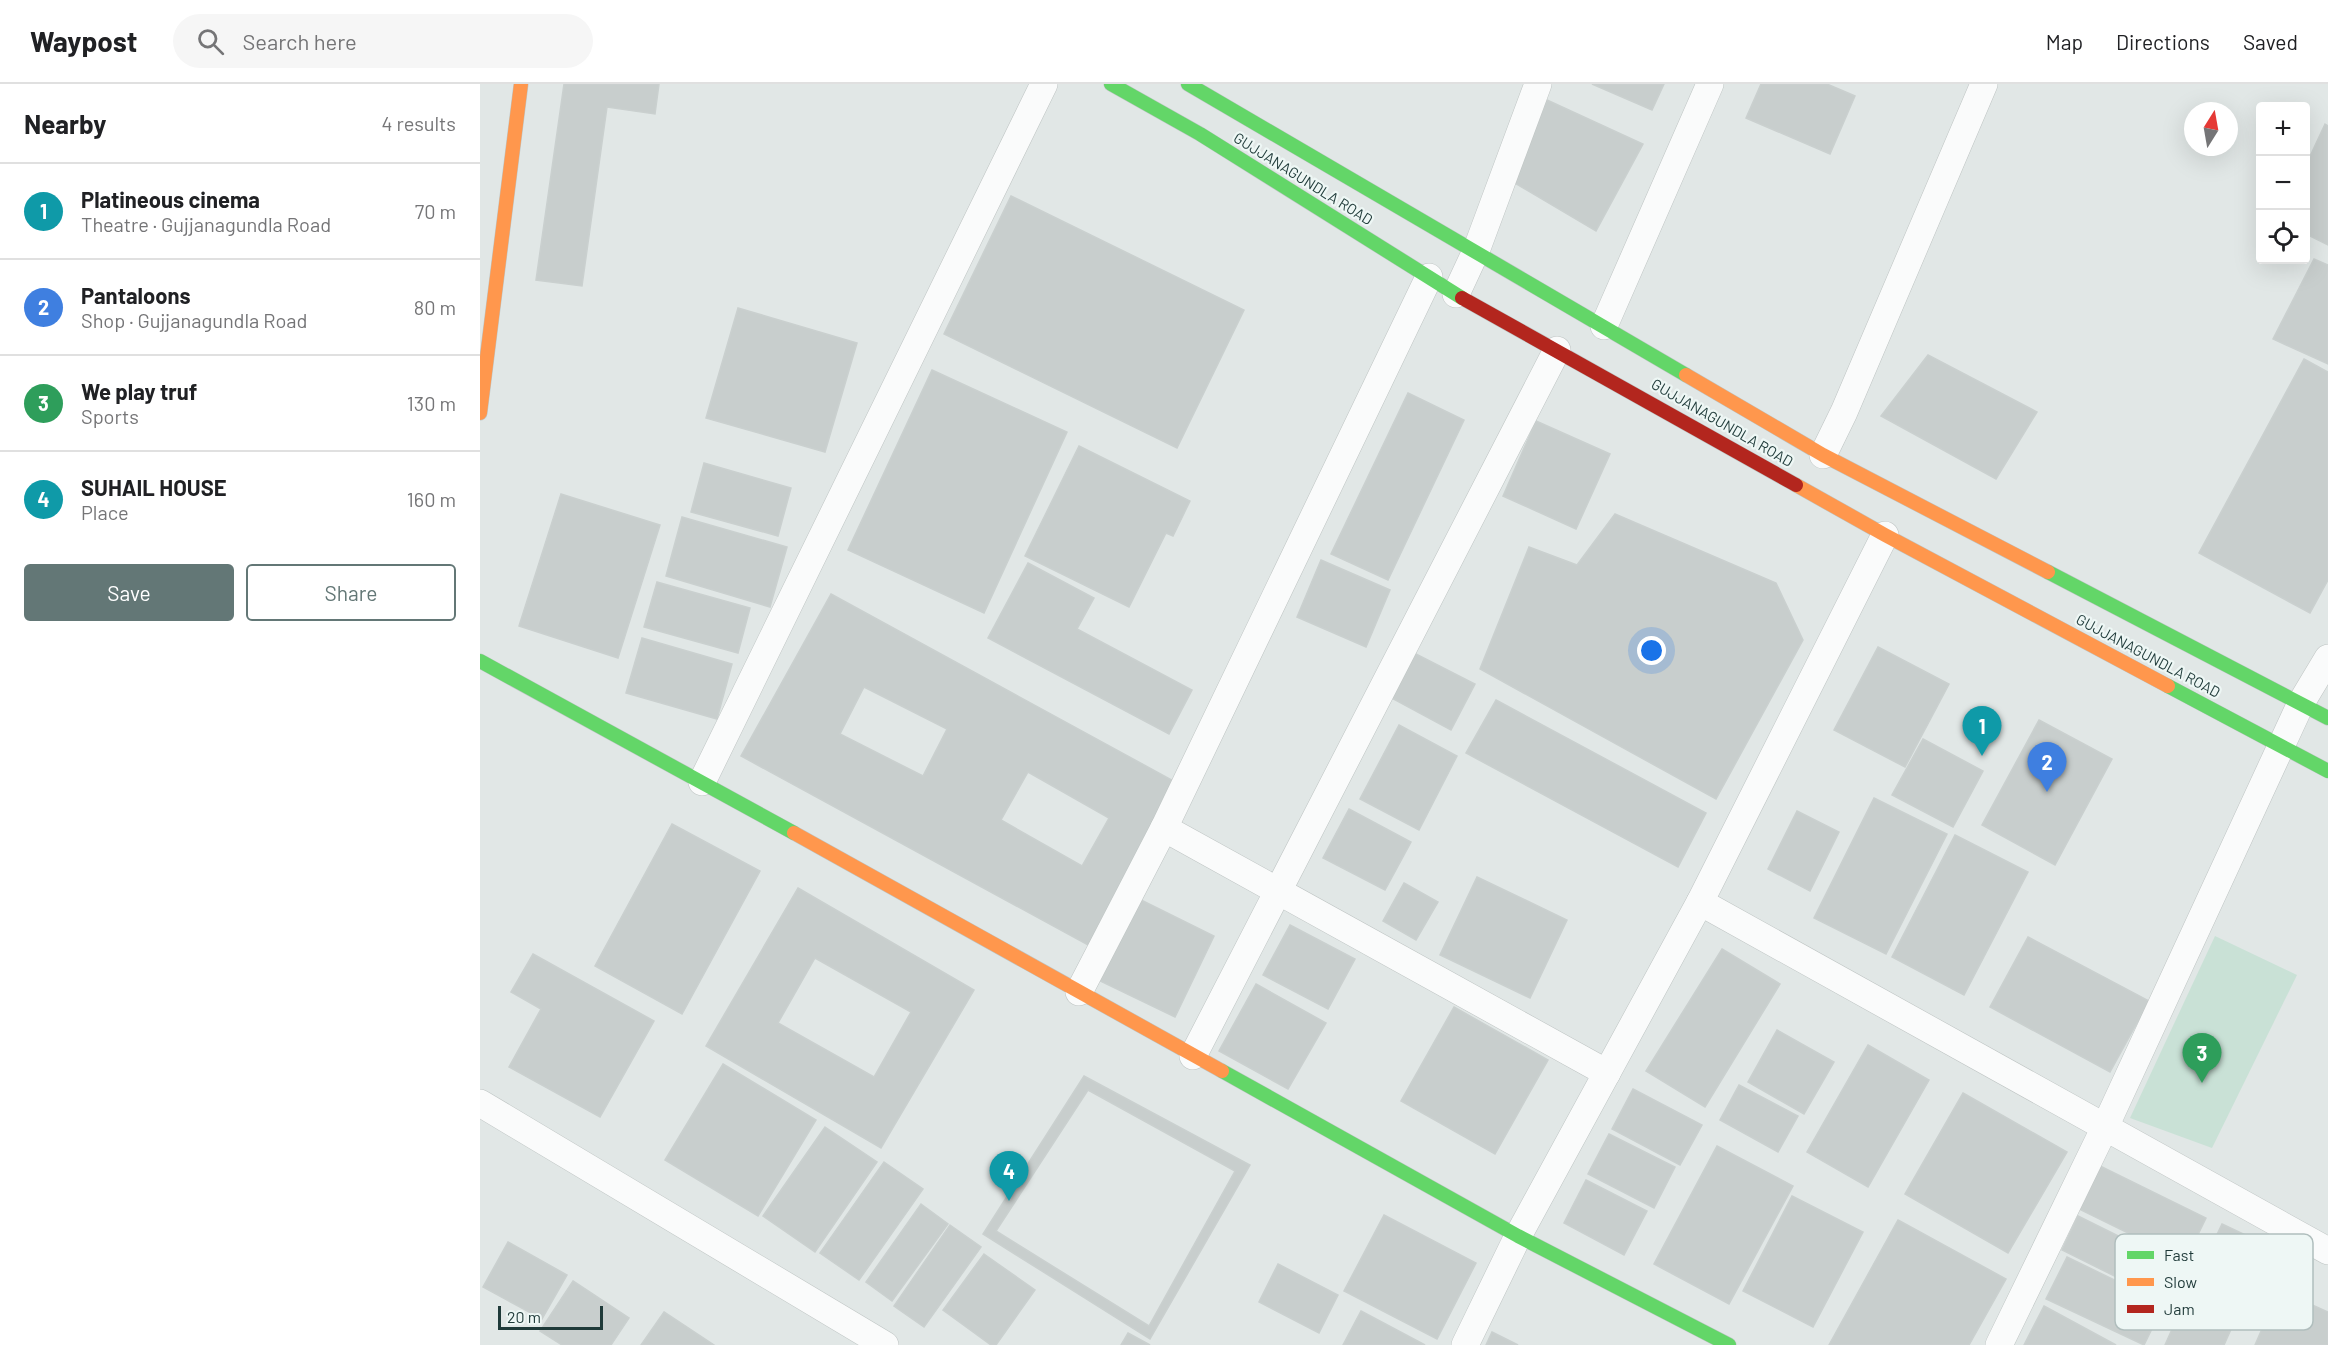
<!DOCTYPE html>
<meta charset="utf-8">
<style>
:root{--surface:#fff;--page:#f6f6f6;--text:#202124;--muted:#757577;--line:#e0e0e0;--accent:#637776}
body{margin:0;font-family:Barlow,sans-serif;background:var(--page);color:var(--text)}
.controls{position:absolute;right:18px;top:18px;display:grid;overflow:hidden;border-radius:6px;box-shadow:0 6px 24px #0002}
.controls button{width:54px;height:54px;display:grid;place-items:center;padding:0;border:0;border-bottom:2px solid var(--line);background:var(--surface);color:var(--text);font:30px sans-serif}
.compass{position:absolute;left:1704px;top:18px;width:54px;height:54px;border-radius:50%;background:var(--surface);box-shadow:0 6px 24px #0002;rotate:11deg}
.scale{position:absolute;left:18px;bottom:15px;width:105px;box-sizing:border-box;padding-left:6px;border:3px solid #1f3a39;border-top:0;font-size:16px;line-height:21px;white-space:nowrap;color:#1f3a39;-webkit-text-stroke:4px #eef7f5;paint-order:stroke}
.you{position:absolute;left:1172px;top:567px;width:21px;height:21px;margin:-15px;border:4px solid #fff;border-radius:50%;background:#1a73e8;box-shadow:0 0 0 9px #1a73e833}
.badge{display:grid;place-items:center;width:39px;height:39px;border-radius:50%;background:var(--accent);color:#fff;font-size:20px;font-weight:700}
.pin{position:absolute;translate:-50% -50px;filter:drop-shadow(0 2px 3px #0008)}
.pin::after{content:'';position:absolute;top:32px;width:21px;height:18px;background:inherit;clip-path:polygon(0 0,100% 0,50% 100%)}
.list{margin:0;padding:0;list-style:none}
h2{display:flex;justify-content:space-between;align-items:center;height:78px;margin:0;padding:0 24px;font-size:26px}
h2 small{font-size:20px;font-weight:400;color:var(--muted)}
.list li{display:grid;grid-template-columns:39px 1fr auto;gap:18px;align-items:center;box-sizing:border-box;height:96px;padding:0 24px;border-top:2px solid var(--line)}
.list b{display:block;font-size:22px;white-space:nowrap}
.list p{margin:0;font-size:20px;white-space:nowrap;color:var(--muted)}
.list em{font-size:20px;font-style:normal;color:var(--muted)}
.actions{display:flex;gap:12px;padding:18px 24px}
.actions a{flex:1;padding:14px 0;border:2px solid var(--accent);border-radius:6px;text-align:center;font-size:21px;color:var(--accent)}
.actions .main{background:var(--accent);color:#fff}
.icon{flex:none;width:33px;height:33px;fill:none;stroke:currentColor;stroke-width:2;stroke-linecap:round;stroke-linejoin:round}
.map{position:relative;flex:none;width:1848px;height:1261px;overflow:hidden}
header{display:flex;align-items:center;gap:36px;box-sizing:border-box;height:84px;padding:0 30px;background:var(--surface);border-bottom:2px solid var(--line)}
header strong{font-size:28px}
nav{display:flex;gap:33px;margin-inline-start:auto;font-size:21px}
.search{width:420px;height:54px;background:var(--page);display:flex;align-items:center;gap:15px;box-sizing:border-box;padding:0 21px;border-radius:33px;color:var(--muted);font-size:22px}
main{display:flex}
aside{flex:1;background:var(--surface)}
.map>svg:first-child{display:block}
.green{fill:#c9e1d6}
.building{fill:#c8cecd;stroke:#cad0cf;stroke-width:1.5;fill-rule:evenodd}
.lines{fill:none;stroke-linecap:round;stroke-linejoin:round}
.street-casing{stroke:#bec4c3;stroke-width:28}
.fast-casing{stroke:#bdc5c4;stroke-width:15}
.slow-casing{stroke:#bdc5c4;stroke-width:15}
.jam-casing{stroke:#bdc5c4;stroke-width:15}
.street{stroke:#fafbfb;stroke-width:27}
.fast{stroke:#63d668;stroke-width:14}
.slow{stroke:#ff974d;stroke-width:14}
.jam{stroke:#b3261e;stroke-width:14}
.labels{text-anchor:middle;stroke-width:4.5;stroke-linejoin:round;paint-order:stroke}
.street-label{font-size:15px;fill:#1f3a39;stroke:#eef7f5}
.key{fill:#eef7f5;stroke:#b0bebd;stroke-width:1.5}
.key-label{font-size:16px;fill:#1f3a39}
</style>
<header>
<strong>Waypost</strong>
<div class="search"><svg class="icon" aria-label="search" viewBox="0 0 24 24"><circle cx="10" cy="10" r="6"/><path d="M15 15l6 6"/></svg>Search here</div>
<nav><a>Map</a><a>Directions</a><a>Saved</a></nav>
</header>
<main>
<aside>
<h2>Nearby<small>4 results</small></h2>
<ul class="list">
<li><span class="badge" style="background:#0f9aa8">1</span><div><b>Platineous cinema</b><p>Theatre · Gujjanagundla Road</p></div><em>70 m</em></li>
<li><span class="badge" style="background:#3f7fe0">2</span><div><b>Pantaloons</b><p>Shop · Gujjanagundla Road</p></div><em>80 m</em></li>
<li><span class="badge" style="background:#2e9e5b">3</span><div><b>We play truf</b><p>Sports</p></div><em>130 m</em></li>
<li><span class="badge" style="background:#0f9aa8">4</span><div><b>SUHAIL HOUSE</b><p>Place</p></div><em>160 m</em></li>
</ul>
<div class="actions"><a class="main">Save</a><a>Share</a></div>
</aside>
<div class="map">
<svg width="1848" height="1261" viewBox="0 0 1848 1261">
<rect width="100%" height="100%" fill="#e1e7e6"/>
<polygon class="green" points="1735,852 1817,891 1732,1064 1650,1034"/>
<g class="building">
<polygon points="84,0 179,0 175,30 127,23 102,202 56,196"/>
<polygon points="1112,0 1184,0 1172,26"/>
<polygon points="1281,0 1347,0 1375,12 1350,70 1266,34"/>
<polygon points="1067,16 1163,60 1116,147 1033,98"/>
<polygon points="1845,40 1848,42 1848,161 1826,150 1826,81"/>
<polygon points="531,112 764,226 697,364 464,250"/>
<polygon points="1834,175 1848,181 1848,280 1793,255"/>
<polygon points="258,224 377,259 345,368 226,334"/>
<polygon points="1448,271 1557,328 1516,395 1401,332"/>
<polygon points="1824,275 1848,288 1848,496 1830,529 1719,469"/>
<polygon points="452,286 587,348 504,529 368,466"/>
<polygon points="928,309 984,336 908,496 851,470"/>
<polygon points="1056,337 1130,370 1096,445 1023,412"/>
<polygon points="599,362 710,417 693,452 686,449 649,523 545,472"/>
<polygon points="224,379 311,404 298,452 211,428"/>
<polygon points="81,410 180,441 138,574 39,542"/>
<polygon points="1135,430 1296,499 1323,556 1236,715 1000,585 1049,463 1097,481"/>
<polygon points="202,433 307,463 290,523 186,492"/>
<polygon points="841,476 910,506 886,563 817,533"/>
<polygon points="548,479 614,514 597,545 712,606 689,650 508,554"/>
<polygon points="177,498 270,524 258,569 164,543"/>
<path d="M351,510L699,700L610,862L261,672ZM384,603L467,645L443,692L360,650ZM548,688L629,734L602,782L521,736Z"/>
<polygon points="162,554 252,580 237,635 146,609"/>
<polygon points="1398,563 1469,600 1425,683 1354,646"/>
<polygon points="930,567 995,600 971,646 906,611"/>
<polygon points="1016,616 1226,729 1198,783 986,669"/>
<polygon points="1559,636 1632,675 1575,781 1502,741"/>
<polygon points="919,641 977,672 939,746 880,715"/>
<polygon points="1443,655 1503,687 1473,743 1412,711"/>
<polygon points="1394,714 1467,750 1406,870 1334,834"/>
<polygon points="869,725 931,758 905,806 843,774"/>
<polygon points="1317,727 1359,748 1330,807 1288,785"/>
<polygon points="192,740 280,787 202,930 115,882"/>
<polygon points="1475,751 1548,788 1484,911 1412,873"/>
<polygon points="997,793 1087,836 1050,914 960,871"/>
<polygon points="924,799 958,818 936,856 903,837"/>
<path d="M318,804L494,906L401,1064L226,962ZM335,874L431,928L394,993L298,939Z"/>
<polygon points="655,813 734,852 695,933 616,895"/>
<polygon points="810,841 875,875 848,925 783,891"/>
<polygon points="1548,853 1669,917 1630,988 1510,923"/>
<polygon points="1242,865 1300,900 1225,1023 1166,987"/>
<polygon points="53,870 174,937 120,1033 29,983 61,925 31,908"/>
<polygon points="776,900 846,939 808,1005 739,967"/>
<polygon points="974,923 1068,976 1015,1070 921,1017"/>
<polygon points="1297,946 1354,978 1324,1030 1268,998"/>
<polygon points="1388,961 1449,996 1388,1103 1327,1068"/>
<polygon points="243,980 336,1036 278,1132 185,1076"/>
<path d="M604,992L770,1081L670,1255L503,1150ZM608,1006L755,1087L669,1242L516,1147Z"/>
<polygon points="1259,1001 1318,1032 1298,1068 1240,1036"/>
<polygon points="1153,1005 1222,1041 1200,1081 1132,1045"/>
<polygon points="1483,1009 1587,1068 1528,1169 1425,1110"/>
<polygon points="345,1043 397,1078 335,1168 283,1132"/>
<polygon points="1129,1050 1195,1083 1174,1124 1108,1090"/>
<polygon points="1237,1062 1313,1102 1249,1220 1174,1180"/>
<polygon points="404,1078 443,1105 379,1196 340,1169"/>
<polygon points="1620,1082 1726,1134 1705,1177 1599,1125"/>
<polygon points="1106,1096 1167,1127 1144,1171 1084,1139"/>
<polygon points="1312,1112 1383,1148 1333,1243 1263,1207"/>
<polygon points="441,1120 468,1140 412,1217 386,1198"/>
<polygon points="904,1131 996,1179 957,1255 864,1207"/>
<polygon points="1598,1132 1701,1183 1685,1217 1582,1166"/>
<polygon points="1418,1136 1526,1195 1489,1261 1349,1261"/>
<polygon points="1742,1140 1787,1161 1761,1219 1715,1197"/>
<polygon points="470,1141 501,1163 444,1243 414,1222"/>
<polygon points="28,1158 87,1191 62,1235 3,1203"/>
<polygon points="504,1170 555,1206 516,1261 511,1261 463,1226"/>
<polygon points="1587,1173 1684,1220 1664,1261 1566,1215"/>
<polygon points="798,1180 858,1211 839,1249 779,1218"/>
<polygon points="93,1197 149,1234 131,1261 82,1261 60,1247"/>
<polygon points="1711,1203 1760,1225 1744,1261 1685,1261"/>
<polygon points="1799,1206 1848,1228 1848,1261 1775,1261"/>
<polygon points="1564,1222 1636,1261 1544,1261"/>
<polygon points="881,1227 945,1261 863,1261"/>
<polygon points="184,1228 234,1261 161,1261"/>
<polygon points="1012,1248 1038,1261 1006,1261"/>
<polygon points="648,1249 670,1261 641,1261"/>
</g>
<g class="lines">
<g class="street-casing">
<g id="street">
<polyline points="976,210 996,167 1058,0"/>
<polyline points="1124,242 1230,0"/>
<polyline points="1343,371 1364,328 1504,0"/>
<polyline points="222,698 564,0"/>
<polyline points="684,744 1127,989"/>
<polyline points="1220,818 1848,1167"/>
<polyline points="599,908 684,744 949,193"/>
<polyline points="713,972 1077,266"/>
<polyline points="0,1019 405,1261"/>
<polyline points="985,1261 1038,1152 1220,818 1405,451"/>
<polyline points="1519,1261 1625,1043 1821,619 1848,574"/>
</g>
</g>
<g class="fast-casing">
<g id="fast">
<polyline points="631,0 720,50 982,214"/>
<polyline points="708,0 1206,291"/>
<polyline points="1568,488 1848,634"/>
<polyline points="0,577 314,749"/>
<polyline points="1688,602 1848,687"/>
<polyline points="742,987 1038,1152 1249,1261"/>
</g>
</g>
<g class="slow-casing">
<g id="slow">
<polyline points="1206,291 1343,371 1568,488"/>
<polyline points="0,329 41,0"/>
<polyline points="1316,401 1405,451 1688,602"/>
<polyline points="314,749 742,987"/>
</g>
</g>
<g class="jam-casing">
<polyline id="jam" points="982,214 1316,401"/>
</g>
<use href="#street" class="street"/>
<use href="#fast" class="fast"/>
<use href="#slow" class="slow"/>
<use href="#jam" class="jam"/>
</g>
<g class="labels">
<g class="street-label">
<text transform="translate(823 95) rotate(32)" y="5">GUJJANAGUNDLA ROAD</text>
<text transform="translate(1242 339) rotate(30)" y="5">GUJJANAGUNDLA ROAD</text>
<text transform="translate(1668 572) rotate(28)" y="5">GUJJANAGUNDLA ROAD</text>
</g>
</g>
<rect x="1635" y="1150" width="198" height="96" rx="9" class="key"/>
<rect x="1647" y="1167" width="27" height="8" fill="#63d668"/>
<rect x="1647" y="1194" width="27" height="8" fill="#ff974d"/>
<rect x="1647" y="1221" width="27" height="8" fill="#b3261e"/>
<g class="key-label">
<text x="1684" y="1177">Fast</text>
<text x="1684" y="1204">Slow</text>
<text x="1684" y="1231">Jam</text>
</g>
</svg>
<div class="controls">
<button>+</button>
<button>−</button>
<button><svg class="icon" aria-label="locate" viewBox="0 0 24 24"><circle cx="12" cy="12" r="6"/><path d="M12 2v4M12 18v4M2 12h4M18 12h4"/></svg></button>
</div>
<svg class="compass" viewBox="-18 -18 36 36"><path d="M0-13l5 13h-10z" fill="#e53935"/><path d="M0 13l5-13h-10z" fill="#757577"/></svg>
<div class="scale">20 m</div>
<div class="you"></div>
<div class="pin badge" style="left:1502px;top:672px;background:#0f9aa8">1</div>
<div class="pin badge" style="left:1567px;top:708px;background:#3f7fe0">2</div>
<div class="pin badge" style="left:1722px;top:999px;background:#2e9e5b">3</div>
<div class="pin badge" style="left:529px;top:1117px;background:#0f9aa8">4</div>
</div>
</main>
